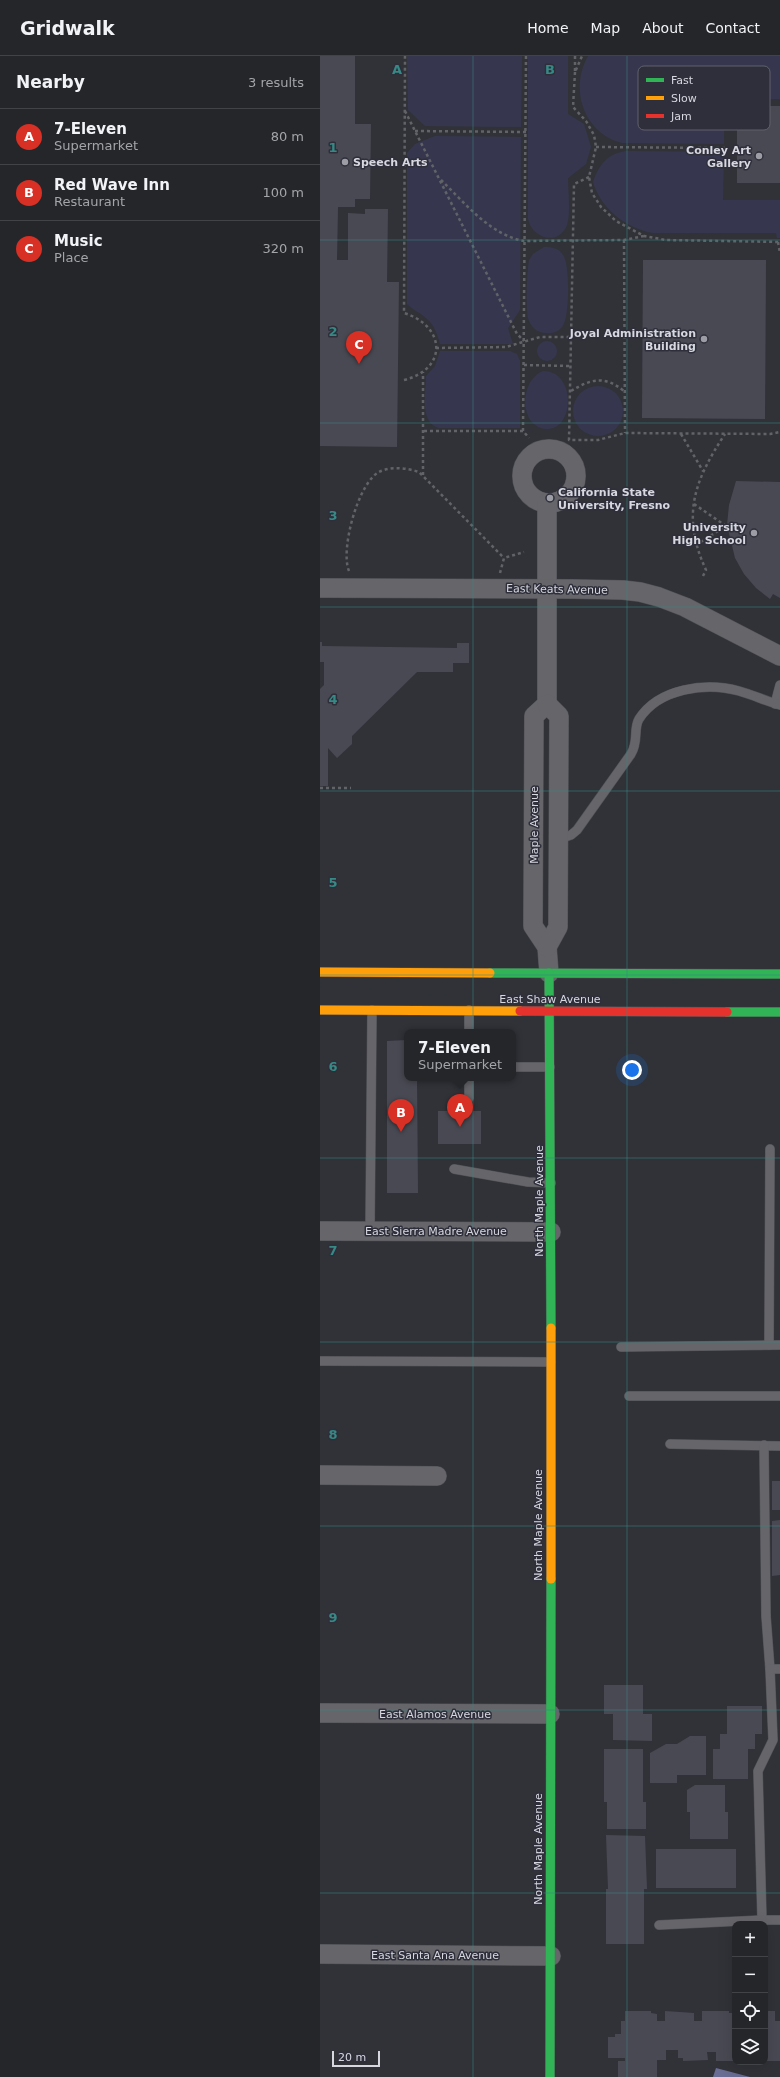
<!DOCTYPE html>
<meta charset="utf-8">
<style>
:root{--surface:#25262a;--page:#313236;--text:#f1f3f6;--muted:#a3a5a8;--line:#424347;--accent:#d93025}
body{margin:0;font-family:"DejaVu Sans",sans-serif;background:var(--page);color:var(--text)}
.controls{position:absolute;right:12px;bottom:12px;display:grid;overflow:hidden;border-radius:8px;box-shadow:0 4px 16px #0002}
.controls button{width:36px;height:36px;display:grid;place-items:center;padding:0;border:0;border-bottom:1px solid var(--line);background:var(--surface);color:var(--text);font:20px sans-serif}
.scale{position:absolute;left:12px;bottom:10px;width:48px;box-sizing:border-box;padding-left:4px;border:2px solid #d6d7df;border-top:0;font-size:11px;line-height:14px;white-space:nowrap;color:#d6d7df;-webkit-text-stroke:3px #2e2f3b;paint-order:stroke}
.you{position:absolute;left:312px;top:1014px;width:14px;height:14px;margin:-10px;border:3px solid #fff;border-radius:50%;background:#1a73e8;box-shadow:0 0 0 6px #1a73e833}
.badge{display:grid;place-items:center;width:26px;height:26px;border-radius:50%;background:var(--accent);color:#fff;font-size:13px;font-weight:700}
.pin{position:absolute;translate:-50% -33px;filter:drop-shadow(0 1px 2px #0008)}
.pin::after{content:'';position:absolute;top:21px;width:14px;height:12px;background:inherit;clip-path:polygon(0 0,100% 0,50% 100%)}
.popup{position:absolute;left:84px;top:973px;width:112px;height:52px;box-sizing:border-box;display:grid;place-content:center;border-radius:8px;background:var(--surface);filter:drop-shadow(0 1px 3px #0005);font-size:13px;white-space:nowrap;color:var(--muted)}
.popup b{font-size:15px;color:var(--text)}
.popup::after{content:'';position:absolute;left:50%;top:100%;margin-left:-8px;border:8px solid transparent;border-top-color:var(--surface)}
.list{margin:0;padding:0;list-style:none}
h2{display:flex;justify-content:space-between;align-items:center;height:52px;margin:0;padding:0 16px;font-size:17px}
h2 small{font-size:13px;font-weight:400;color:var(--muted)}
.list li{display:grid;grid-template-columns:26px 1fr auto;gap:12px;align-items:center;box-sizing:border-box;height:56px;padding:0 16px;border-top:1px solid var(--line)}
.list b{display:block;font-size:15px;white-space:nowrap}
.list p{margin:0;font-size:13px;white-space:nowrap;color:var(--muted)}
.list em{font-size:13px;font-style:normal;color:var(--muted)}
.icon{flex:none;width:22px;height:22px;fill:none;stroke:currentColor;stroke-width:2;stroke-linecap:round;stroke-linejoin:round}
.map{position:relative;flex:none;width:460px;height:2021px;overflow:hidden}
header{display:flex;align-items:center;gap:24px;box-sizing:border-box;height:56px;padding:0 20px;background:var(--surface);border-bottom:1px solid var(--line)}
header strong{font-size:19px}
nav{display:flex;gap:22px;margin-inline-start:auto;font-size:14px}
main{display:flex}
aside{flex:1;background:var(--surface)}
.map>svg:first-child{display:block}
.green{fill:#36374e}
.water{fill:#696c93}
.building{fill:#494953}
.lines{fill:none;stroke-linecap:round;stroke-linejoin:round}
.lane-casing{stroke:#4f5055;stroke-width:10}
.street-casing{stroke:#4f5055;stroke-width:20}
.fast-casing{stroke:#4f5055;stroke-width:10}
.slow-casing{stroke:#4f5055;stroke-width:10}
.jam-casing{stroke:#4f5055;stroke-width:10}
.path{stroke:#626368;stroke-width:2.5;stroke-dasharray:3 3;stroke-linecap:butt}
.lane{stroke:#65656a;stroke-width:9}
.street{stroke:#65656a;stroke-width:19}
.fast{stroke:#30b455;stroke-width:9}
.slow{stroke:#ff9f0a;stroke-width:9}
.jam{stroke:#e5322d;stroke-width:9}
.grid{fill:none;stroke:#378985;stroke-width:1;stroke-opacity:0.55}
.poi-dot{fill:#9c9da5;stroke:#2e2f3b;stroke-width:1.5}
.labels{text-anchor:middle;stroke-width:3;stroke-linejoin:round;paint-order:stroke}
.poi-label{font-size:11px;font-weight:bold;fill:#d6d7df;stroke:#2e2f3b;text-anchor:end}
.street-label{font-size:11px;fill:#d6d7df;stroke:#2e2f3b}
.key{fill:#2e2f3b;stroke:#60616c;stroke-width:1}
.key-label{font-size:11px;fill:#d6d7df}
.grid-label{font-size:13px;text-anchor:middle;font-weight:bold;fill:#378985;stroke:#2e2f3b;stroke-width:3;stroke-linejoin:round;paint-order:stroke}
</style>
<header>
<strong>Gridwalk</strong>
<nav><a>Home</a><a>Map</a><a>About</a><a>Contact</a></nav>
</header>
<main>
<aside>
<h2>Nearby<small>3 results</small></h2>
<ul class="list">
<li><span class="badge">A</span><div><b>7-Eleven</b><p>Supermarket</p></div><em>80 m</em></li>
<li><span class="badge">B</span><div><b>Red Wave Inn</b><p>Restaurant</p></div><em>100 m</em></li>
<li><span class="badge">C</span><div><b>Music</b><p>Place</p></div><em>320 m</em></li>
</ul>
</aside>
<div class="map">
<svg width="460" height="2021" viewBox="0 0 460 2021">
<rect width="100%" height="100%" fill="#313238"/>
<g class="green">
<polygon points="87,0 202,0 201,71 105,70 88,54"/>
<path d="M208,0H248V58L264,68L271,91L266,108L248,122C248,135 251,158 247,169C238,191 212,182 208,163Z"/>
<path d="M268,0H460V43H404V88L302,87C264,77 249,34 268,0Z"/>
<path d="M115,80L201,81L200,254L188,272L193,288H120C118,280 114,268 107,263C100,256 94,255 87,248V97L95,88Z"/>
<path d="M306,95L404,96L403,144H460V182H457L456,177H333C306,172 281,153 273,126C279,109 287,98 306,95Z"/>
<path d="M224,191C232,191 239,192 243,199C250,208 250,262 242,271C238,276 232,278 226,277C218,277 212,272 209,265C205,256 207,215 209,204L213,198Z"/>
<circle cx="227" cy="295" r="10"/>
<path d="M120,295H190L197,298L200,305V372H119C99,366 106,337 106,320L115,310Z"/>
<path d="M223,315C256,315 255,373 227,373C221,373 215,370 211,365C200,350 205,322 223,315Z"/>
<circle cx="278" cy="355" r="25"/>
</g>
<polygon class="water" points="396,2012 430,2021 393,2021"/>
<g class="building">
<polygon points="0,0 35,0 35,68 51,68 50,143 35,143 35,151 18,151 17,204 28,204 28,157 45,158 45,153 68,153 67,226 79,226 77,391 0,390"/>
<polygon points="421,50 460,50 460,127 417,127 417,73 421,73"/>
<polygon points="323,204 446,204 445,363 322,362"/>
<polygon points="416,425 460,426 460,542 453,538 450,543 436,532 424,518 415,502 407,469 409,449"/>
<polygon points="0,586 2,586 2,590 137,592 137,587 149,587 149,607 133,607 133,616 97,616 32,680 32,688 17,702 8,692 8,730 0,730 0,633 4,629 4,606 0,606"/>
<polygon points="87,984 87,1022 97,1022 98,1137 67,1137 67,985"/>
<rect x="118" y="1055" width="43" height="33"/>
<rect x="452" y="1425" width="8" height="29"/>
<polygon points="460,1464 460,1519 452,1520 452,1465"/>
<polygon points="284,1629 323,1629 323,1658 332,1658 332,1685 293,1684 293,1658 284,1658"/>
<polygon points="407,1650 442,1650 442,1678 435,1678 435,1693 428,1693 428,1723 393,1723 393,1693 400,1693 400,1678 407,1678"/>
<polygon points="370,1680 386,1680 386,1719 357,1719 357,1727 330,1727 330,1697 346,1688 357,1688"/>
<polygon points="284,1693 323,1693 323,1746 326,1746 326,1773 287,1773 287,1746 284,1746"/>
<polygon points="375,1729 405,1729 405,1756 408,1756 408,1783 370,1783 370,1756 367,1756 367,1734"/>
<polygon points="286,1779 325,1780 327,1833 324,1833 324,1888 286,1888 286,1833 288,1833"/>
<rect x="336" y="1793" width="80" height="39"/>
<polygon points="305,1955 331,1955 331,1957 337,1958 337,1965 345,1965 345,1955 374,1957 374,1965 382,1965 382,1955 409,1955 409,1957 414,1957 415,2005 396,2005 396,1996 387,1996 388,2004 363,2005 363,2002 358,2002 358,1994 346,1994 346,2004 337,2004 337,2021 298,2021 298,2005 305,2005 305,2002 288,2002 288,1981 295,1981 295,1978 301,1978 301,1965 305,1965"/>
<polygon points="445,1955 455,1955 455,1965 460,1965 460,2005 445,2005"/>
</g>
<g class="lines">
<g class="lane-casing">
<g id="lane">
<polyline points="455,648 460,629"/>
<path d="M239,783L251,779L257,774L311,698C319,685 313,673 319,663C339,632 386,626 419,635C433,639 446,645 460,649"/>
<polyline points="149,954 149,976"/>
<polyline points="193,1011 230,1011"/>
<polyline points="149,1022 149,1042"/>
<polyline points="134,1113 208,1126 231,1127"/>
<polyline points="50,1175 52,954"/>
<polyline points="449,1289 450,1093"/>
<polyline points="301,1291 460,1289"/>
<polyline points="0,1305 231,1306"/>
<polyline points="309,1340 460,1340"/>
<polyline points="350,1388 460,1390"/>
<polyline points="444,1389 446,1560 450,1613"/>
<polyline points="460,1613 450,1613 453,1684 438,1715 442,1864 460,1864"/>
<polyline points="339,1869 442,1864"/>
</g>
</g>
<g class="street-casing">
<g id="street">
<circle cx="229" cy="420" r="27"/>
<polyline points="227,447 227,648 214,660 213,870 227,891 229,917"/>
<polyline points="0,532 253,533 303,534 320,536 339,541 365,551 460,600"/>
<polyline points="227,648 239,660 238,871 227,891"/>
<polyline points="0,1175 231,1176"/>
<polyline points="0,1419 117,1420"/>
<polyline points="0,1657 230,1658"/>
<polyline points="0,1898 231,1900"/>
</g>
</g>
<g class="fast-casing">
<g id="fast">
<polyline points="170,917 460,918"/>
<polyline points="229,917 231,1272"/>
<polyline points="407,956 460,956"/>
<polyline points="230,2021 231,1523"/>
</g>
</g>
<g class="slow-casing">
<g id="slow">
<polyline points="0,916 170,917"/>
<polyline points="0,954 200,955"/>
<polyline points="231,1523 231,1272"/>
</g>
</g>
<g class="jam-casing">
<polyline id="jam" points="200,955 407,956"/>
</g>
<g class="path">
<polyline points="206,0 203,375 209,382"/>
<polyline points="255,0 255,16 262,0"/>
<polyline points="255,16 253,51 266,65 274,79 276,91 269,121 272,137 281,151 296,165 324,180 346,184 460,186"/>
<polyline points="85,55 197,278 204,285"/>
<polyline points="95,75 206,76"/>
<polyline points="276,91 408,92"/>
<polyline points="269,121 254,128 249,384 278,384 305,377 450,378 460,376"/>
<path d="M121,124C145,147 170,179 204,185L304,184L324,180"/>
<polyline points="304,184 305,377"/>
<polyline points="458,186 460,197"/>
<polyline points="116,292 186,291 220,281 252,281"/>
<polyline points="204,309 251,310"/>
<path d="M84,324C128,313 126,270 84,257L85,0"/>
<path d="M251,335C271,323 284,319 304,335"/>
<polyline points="104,375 203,375"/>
<polyline points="361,378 383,415"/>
<polyline points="103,419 103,316"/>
<polyline points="374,448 406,470 376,489"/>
<path d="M29,515C20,494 38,427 59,416C71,410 87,412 99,416L184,502"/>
<polyline points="180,517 184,502 204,496"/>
<path d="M383,520L386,514C361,460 374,425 405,378"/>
<polyline points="0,732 31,732"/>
</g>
<use href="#lane" class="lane"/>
<use href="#street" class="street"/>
<use href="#fast" class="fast"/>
<use href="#slow" class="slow"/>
<use href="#jam" class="jam"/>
</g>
<path class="grid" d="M153,0V2021M307,0V2021M0,184H460M0,367H460M0,551H460M0,735H460M0,919H460M0,1102H460M0,1286H460M0,1470H460M0,1654H460M0,1837H460"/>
<g class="poi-dot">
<circle cx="439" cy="100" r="4"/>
<circle cx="25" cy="106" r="4"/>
<circle cx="384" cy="283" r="4"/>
<circle cx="230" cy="442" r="4"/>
<circle cx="434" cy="477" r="4"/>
</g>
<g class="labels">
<g class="poi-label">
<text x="431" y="98">Conley Art<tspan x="431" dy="13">Gallery</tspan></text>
<text x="33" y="110" text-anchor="start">Speech Arts</text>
<text x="376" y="281">Joyal Administration<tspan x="376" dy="13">Building</tspan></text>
<text x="238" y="440" text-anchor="start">California State<tspan x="238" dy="13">University, Fresno</tspan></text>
<text x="426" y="475">University<tspan x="426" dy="13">High School</tspan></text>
</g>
<g class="street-label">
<text transform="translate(237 533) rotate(1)" y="4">East Keats Avenue</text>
<text transform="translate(214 769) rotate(-90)" y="4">Maple Avenue</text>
<text x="230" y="947">East Shaw Avenue</text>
<text transform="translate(219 1145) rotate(-90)" y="4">North Maple Avenue</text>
<text x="116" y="1179">East Sierra Madre Avenue</text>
<text transform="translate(218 1469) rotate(-90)" y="4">North Maple Avenue</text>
<text x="115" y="1662">East Alamos Avenue</text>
<text transform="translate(218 1793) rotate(-90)" y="4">North Maple Avenue</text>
<text x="115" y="1903">East Santa Ana Avenue</text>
</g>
</g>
<rect x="318" y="10" width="132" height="64" rx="6" class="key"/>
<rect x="326" y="22" width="18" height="4" fill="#30b455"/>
<rect x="326" y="40" width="18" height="4" fill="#ff9f0a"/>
<rect x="326" y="58" width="18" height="4" fill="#e5322d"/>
<g class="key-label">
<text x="351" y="28">Fast</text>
<text x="351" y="46">Slow</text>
<text x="351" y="64">Jam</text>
</g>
<g class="grid-label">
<text x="77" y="18">A</text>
<text x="230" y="18">B</text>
<text x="13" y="96">1</text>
<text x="13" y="280">2</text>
<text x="13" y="464">3</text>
<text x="13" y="648">4</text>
<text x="13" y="831">5</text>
<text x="13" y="1015">6</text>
<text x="13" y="1199">7</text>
<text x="13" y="1383">8</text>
<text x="13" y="1566">9</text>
</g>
</svg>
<div class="controls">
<button>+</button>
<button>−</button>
<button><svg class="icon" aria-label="locate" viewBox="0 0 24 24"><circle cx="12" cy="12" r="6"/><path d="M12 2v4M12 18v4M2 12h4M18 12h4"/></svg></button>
<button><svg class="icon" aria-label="layers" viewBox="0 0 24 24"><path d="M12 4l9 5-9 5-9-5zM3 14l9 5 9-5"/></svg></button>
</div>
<div class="scale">20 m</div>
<div class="you"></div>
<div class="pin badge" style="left:140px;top:1071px">A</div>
<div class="popup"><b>7-Eleven</b>Supermarket</div>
<div class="pin badge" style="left:81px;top:1076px">B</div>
<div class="pin badge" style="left:39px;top:308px">C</div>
</div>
</main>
